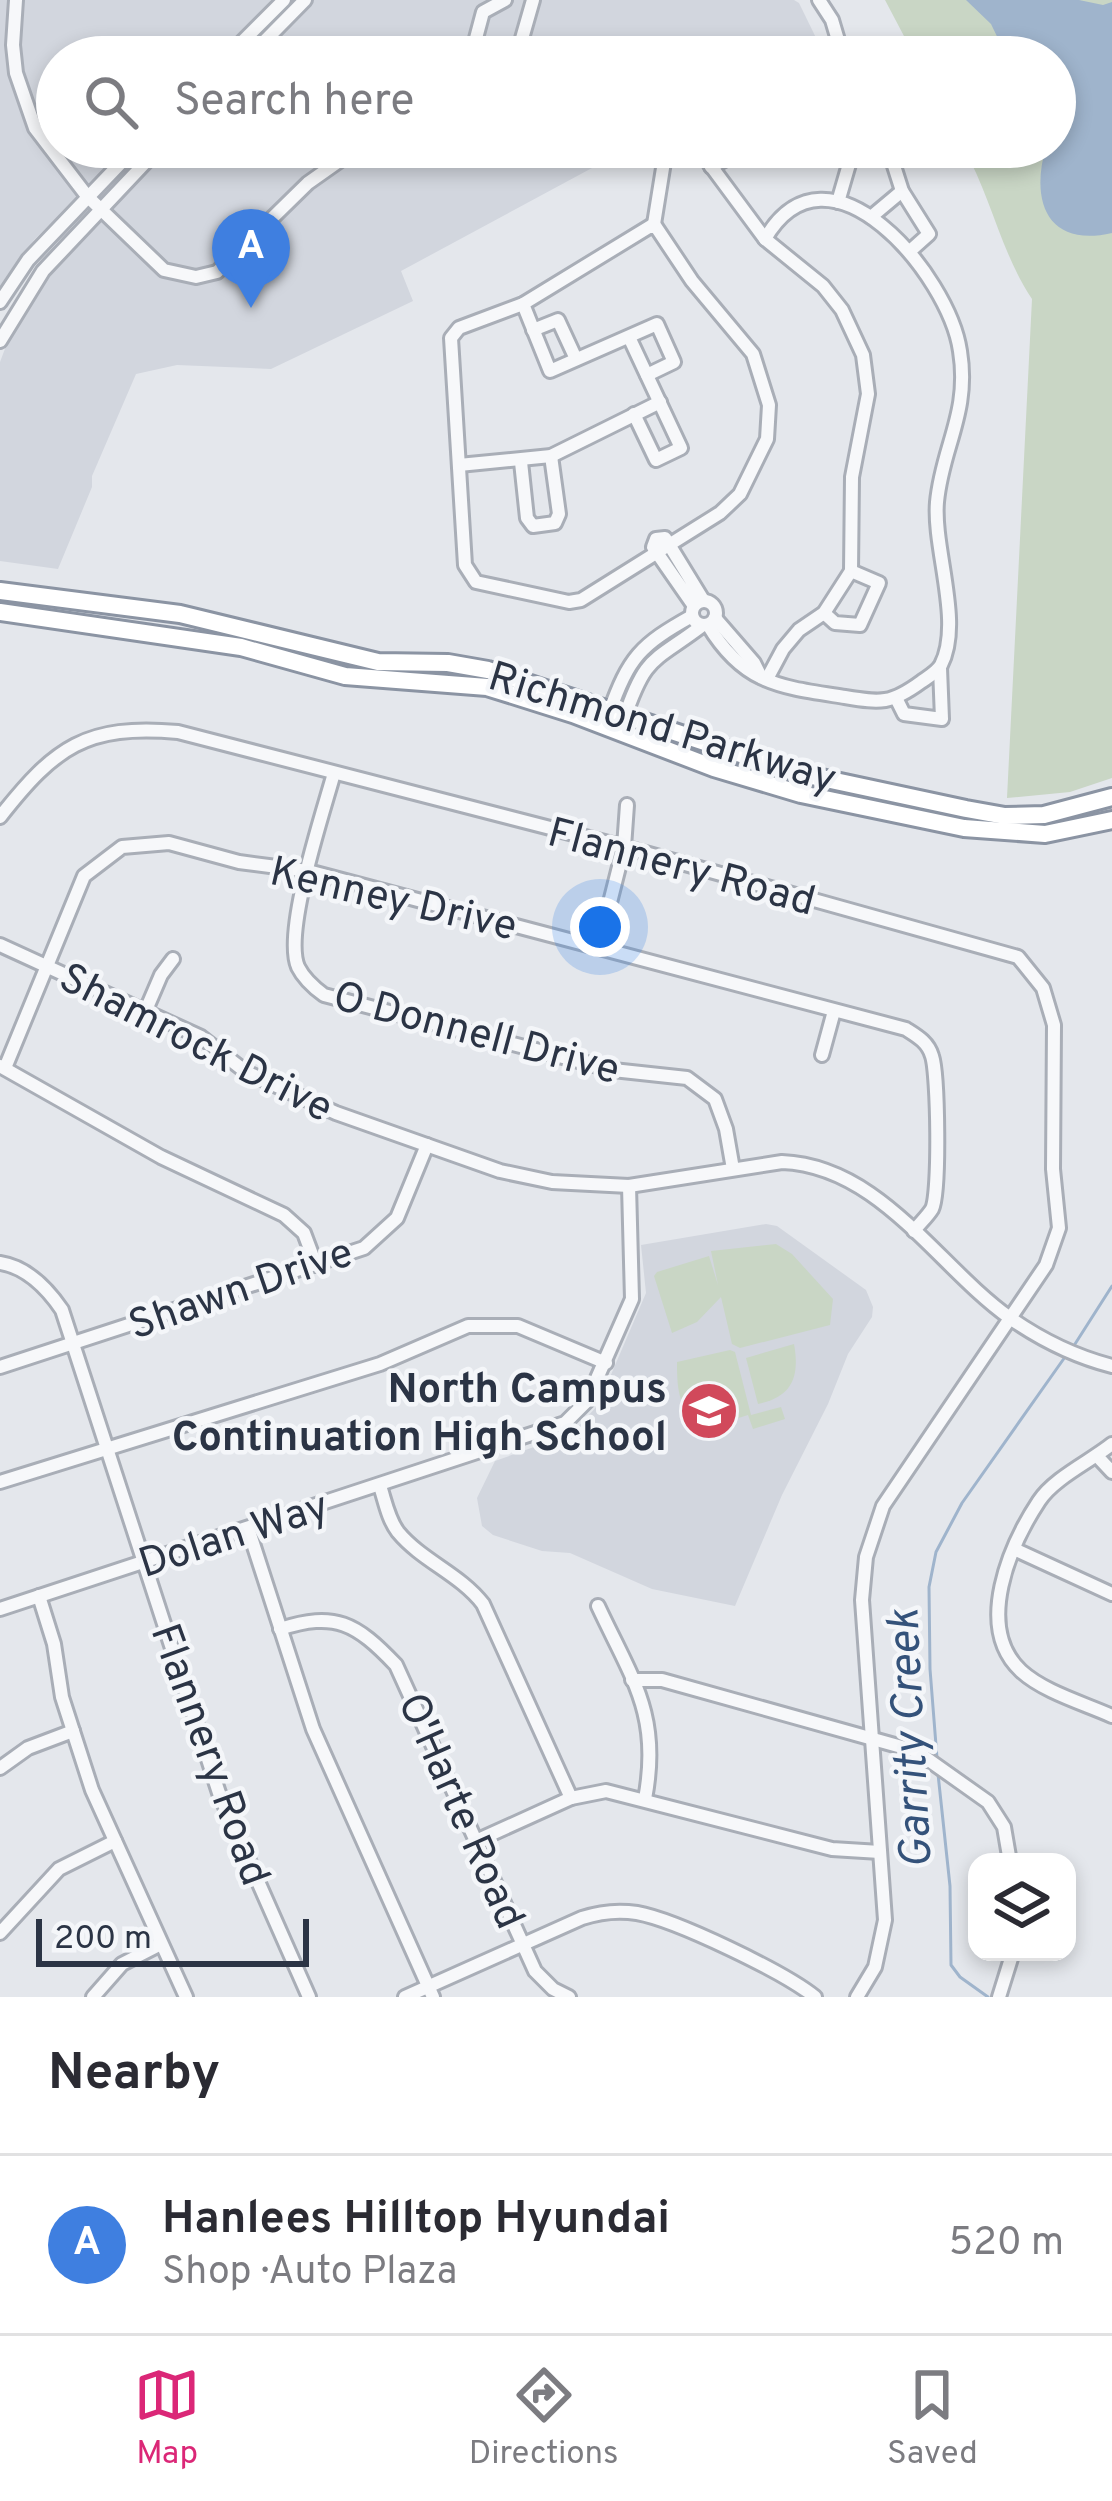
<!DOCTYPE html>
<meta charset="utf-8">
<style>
:root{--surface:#fff;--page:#f7f7f7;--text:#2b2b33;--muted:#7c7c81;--line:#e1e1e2;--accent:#db2777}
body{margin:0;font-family:Overpass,sans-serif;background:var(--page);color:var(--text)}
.controls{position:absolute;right:36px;bottom:36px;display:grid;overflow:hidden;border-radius:24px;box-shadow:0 6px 18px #0003}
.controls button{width:108px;height:108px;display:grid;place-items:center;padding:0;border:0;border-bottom:3px solid var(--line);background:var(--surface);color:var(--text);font:60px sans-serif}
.scale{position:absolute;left:36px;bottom:30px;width:273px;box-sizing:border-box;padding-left:12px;border:6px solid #2b3445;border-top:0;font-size:33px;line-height:42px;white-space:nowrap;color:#2b3445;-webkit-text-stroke:9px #f4f6f9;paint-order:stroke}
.you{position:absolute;left:600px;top:927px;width:42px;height:42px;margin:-30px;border:9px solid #fff;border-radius:50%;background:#1a73e8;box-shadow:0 0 0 18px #1a73e833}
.badge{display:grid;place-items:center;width:78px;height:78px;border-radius:50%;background:var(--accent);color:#fff;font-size:39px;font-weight:700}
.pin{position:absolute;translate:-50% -99px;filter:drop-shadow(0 3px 6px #0008)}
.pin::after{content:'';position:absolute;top:63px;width:42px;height:36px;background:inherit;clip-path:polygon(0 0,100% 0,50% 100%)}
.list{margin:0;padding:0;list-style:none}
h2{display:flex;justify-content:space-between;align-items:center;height:156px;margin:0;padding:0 48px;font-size:51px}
h2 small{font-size:39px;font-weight:400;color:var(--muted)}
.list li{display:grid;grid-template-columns:78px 1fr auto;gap:36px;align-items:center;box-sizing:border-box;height:180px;padding:0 48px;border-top:3px solid var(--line)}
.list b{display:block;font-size:45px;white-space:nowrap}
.list p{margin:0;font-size:39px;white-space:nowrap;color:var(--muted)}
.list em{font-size:39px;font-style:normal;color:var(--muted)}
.icon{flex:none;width:66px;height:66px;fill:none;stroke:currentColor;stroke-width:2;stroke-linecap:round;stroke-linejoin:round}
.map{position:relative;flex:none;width:1112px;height:1997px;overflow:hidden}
.search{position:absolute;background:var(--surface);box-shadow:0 6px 18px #0003;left:36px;right:36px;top:36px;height:132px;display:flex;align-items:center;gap:30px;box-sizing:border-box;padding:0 42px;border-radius:66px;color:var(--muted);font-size:45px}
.sheet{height:336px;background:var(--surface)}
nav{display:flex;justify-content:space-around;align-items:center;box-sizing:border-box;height:168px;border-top:3px solid var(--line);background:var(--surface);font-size:33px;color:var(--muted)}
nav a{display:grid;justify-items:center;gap:6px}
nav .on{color:var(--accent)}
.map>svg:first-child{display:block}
.built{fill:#d2d6de}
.green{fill:#c9d6c5}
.water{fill:#9fb4cc}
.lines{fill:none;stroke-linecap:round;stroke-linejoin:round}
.stream{stroke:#9fb4cc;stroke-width:3}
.minor-casing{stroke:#a9aeb7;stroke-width:18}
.highway-casing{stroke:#8b94a3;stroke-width:22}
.minor{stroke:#f7f8fa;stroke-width:12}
.highway{stroke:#fff;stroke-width:16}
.labels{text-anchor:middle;stroke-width:9;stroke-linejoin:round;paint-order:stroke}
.street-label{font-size:42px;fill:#2b3445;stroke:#f4f6f9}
.poi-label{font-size:42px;font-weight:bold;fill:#2b3445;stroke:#f4f6f9;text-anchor:end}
.water-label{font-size:45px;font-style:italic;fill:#34527a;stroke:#f4f6f9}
</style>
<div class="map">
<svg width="1112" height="1997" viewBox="0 0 1112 1997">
<rect width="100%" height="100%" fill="#e4e7ec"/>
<g class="built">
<polygon points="0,0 277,0 221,57 57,57 57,147 130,147 34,240 0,291"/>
<polygon points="311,0 794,0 799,3 820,46 799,57 255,57"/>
<polygon points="165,147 631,147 401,271 413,301 271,369 177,365 136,374 92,476 92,487 58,569 0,561 0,362 17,317 35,286"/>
<polygon points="766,1224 777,1226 866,1290 873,1307 872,1317 848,1354 828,1404 782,1495 735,1606 652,1589 570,1553 542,1551 493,1535 482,1526 477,1498 495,1461 562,1437 576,1429 598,1405 646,1293 641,1245"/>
</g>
<g class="green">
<path d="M885,0H1112V778L1070,792L1007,798L1032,299C1001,253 991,196 963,147H1055V57H915Z"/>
<polygon points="776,1244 792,1254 833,1299 830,1325 740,1348 732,1344 721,1297 697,1322 672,1333 654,1276 657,1272 709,1256 718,1285 711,1251"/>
<path d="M794,1344C800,1377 792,1397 758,1404L746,1358Z"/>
<path d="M730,1350L735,1352L751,1415L781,1407L785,1419L753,1429L748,1415L704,1429C679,1409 677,1393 677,1362Z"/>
</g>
<path class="water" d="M966,0H1079L1103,5L1112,2V233C1047,248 1030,201 1046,147H1055V122L1061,109L1055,89V57H1007L991,24Z"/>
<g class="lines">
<g class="stream">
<polyline points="1075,1344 1112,1286"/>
<polyline points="937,1758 930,1669 929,1587 936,1552 962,1503 1065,1357"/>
<polyline points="938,1774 950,1886 951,1965 960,1977 988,1997"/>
</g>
<g class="minor-casing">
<g id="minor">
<polyline points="16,0 13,45 16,73 35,128 87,196 164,270 196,277 217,272 308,183 359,147"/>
<polyline points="819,0 832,20 843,57"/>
<polyline points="227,57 284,0"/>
<polyline points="249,57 305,0"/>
<polyline points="471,57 483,12 505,0"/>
<polyline points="493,57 521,42 533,0"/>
<polyline points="697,147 765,239 823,286 842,310 863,355 868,394 852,477 851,571 824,613 799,630 783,649 767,679"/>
<polyline points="888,147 902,191 929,234 910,251"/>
<polyline points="711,167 748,147"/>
<polyline points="838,202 854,147"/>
<polyline points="871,217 902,191"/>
<polygon points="654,224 692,281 753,354 769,405 767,439 740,494 720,513 581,600 569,602 476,582 465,565 451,338 459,328 523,304"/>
<polyline points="654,224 664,162 682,147"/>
<polyline points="0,302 28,260 136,147"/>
<polyline points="523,304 550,371 657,324 674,362 647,375"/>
<polyline points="533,330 558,320 576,359"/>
<polyline points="629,337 681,448 656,460 634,414"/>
<polyline points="0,341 43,271 160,147"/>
<polyline points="521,462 527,518 533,526 555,523 559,514 551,456"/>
<polyline points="459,465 551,456 660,402"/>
<circle cx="704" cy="613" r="12"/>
<polyline points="694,606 653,547 656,539 665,538 703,600"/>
<polyline points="824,613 835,623 860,625 879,583 851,571"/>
<polyline points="715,618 754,663 761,677"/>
<path d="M708,625C744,685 781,687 845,697C881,703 891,704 921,682C928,677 937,672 941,665C963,623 933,549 937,502C942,447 970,413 960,351C949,275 828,130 765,239"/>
<polyline points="897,700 904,714 942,719 940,668"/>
<path d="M609,713C629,657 640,645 692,616"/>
<path d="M624,719C646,654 653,663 703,625"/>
<path d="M334,773C323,813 283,932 298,967C304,979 313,987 324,995L613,1070L687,1078L715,1099L726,1129L733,1169"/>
<path d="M0,817C55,747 86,724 178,732L624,847L1018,957L1043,988L1054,1025L1053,1169L1059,1228L1046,1265L883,1506L866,1557L862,1600L885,1920L875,1967L857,1997"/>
<path d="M0,945L201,1037L246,1072L336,1113L500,1171L552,1182L629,1186L782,1162C880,1166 937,1266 1010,1318C1040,1339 1077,1357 1112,1366"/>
<polyline points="599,946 624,847 627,805"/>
<polyline points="146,1010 161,975 173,959"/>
<polyline points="822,1055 834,1011"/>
<polyline points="0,1066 161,1157 284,1215 304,1233 316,1265"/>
<path d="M5,1068L84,876L122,847L169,843L239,862L308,871L906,1029C917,1036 928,1042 932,1056C938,1074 940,1193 932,1209C927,1217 919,1224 914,1231"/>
<path d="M0,1263C27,1267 47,1288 62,1310L219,1793L309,1997"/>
<polyline points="0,1367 364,1248 397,1218 427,1145"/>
<path d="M1112,1444C1091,1461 1054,1478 1039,1501C1010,1545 974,1627 1021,1671C1044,1692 1083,1703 1112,1716"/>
<polyline points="1097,1456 1112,1472"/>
<polyline points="0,1482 380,1364 468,1326 518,1326 606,1363"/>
<path d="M380,1486C385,1501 388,1519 398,1532C422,1561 460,1574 483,1604L571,1798"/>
<polyline points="248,1528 313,1729 433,1997"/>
<polyline points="1016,1550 1112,1594"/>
<polyline points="39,1596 54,1644 62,1697 92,1790 186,1997"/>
<path d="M598,1606C632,1679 661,1715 645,1799"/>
<polyline points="0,1609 565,1423 587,1401 632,1299 629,1186"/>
<path d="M280,1629C335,1611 356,1623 396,1665L535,1971L553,1989L569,1997"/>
<polyline points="632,1680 662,1680 916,1751 988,1802 1004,1827 1010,1862"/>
<polyline points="0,1768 28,1748 73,1731"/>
<polyline points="476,1841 571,1798 606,1791 832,1849 880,1852"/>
<polyline points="0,1933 59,1869 115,1841"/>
<polyline points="93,1997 122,1964 161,1944"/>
<path d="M405,1997L582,1918C600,1912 618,1910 637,1913C676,1920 784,1972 815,1997"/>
<polyline points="999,1997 1013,1952"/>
</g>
</g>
<g class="highway-casing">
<g id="highway">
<polyline points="0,591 180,614 378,662 448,663 488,670 798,773 966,809 1005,816 1044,815 1112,797"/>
<polyline points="0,612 241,647 345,676 487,687 573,714 714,768 801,794 964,828 1045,834 1112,820"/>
</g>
</g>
<use href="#minor" class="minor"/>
<use href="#highway" class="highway"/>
</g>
<defs>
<g id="school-disc" transform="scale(3)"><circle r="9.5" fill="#d1495b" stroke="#f4f6f9"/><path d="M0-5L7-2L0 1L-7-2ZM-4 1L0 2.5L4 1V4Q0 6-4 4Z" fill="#fff"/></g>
</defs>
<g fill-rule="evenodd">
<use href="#school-disc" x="709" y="1411"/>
</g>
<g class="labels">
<g class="street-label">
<text transform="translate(663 726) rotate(17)" y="15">Richmond Parkway</text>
<text transform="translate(682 865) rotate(15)" y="15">Flannery Road</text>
<text transform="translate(394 897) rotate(13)" y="15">Kenney Drive</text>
<text transform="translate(477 1031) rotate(15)" y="15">O Donnell Drive</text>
<text transform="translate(197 1041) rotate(27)" y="15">Shamrock Drive</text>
<text transform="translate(240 1287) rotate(-19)" y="15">Shawn Drive</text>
<text transform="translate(233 1533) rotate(-18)" y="15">Dolan Way</text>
<text transform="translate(212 1754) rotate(70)" y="15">Flannery Road</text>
<text transform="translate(463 1810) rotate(66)" y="15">O'Harte Road</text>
</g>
<g class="poi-label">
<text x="667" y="1402">North Campus<tspan x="667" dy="48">Continuation High School</tspan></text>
</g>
<g class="water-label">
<text transform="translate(908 1739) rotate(-93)" y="16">Garrity Creek</text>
</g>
</g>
</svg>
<div class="controls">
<button><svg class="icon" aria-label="layers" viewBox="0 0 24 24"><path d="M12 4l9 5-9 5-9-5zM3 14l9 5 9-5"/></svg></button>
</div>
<div class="scale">200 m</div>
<div class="you"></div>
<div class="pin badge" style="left:251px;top:308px;background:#3f7fe0">A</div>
<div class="search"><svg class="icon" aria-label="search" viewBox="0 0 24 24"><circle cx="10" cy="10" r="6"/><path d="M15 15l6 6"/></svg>Search here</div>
</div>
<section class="sheet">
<h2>Nearby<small></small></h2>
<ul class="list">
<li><span class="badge" style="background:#3f7fe0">A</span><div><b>Hanlees Hilltop Hyundai</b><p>Shop · Auto Plaza</p></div><em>520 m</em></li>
</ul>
</section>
<nav>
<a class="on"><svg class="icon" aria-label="map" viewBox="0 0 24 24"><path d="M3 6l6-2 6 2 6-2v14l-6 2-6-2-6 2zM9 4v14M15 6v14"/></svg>Map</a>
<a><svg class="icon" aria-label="directions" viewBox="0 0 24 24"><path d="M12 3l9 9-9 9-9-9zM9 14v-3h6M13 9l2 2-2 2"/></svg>Directions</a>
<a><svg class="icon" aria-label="saved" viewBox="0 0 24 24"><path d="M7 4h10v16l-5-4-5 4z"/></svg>Saved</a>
</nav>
